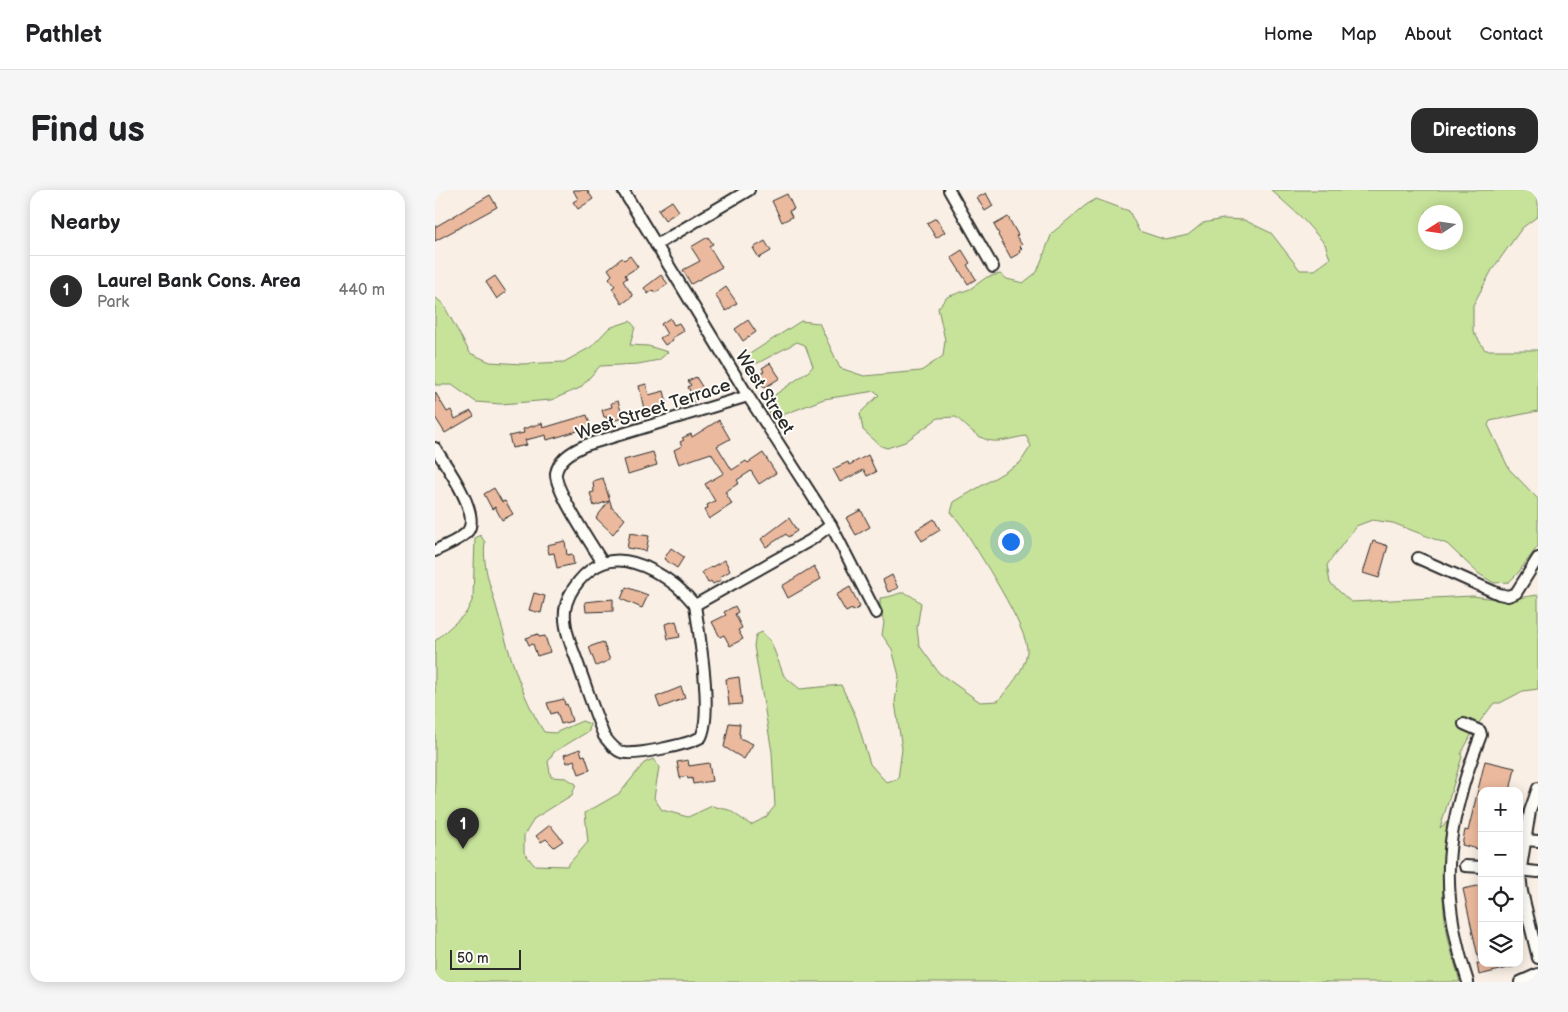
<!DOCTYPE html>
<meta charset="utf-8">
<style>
:root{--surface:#fff;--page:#f6f6f6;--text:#202124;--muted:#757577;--line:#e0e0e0;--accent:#2b2b2b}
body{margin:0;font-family:"Balsamiq Sans",sans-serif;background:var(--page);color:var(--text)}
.controls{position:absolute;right:15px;bottom:15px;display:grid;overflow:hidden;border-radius:10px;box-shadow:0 2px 12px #0003}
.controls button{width:45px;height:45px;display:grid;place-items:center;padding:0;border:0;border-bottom:1px solid var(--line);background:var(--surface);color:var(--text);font:25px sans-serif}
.compass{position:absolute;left:983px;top:15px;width:45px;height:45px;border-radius:50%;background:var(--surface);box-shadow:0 2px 12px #0003;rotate:258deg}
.scale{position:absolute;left:15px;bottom:12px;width:71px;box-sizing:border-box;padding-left:5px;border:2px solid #2b2b2b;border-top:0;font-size:14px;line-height:18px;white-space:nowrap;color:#2b2b2b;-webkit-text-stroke:4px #fdfcf7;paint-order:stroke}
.you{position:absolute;left:575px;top:351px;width:18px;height:18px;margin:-12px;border:4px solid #fff;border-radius:50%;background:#1a73e8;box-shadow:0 0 0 8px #1a73e833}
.badge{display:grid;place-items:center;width:32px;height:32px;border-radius:50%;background:var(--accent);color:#fff;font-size:16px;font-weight:700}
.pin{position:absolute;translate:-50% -41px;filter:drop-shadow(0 1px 2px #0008)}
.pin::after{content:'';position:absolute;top:26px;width:18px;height:15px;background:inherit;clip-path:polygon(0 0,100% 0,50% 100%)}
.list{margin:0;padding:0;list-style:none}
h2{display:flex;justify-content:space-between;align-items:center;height:65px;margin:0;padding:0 20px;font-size:21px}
h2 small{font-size:16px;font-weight:400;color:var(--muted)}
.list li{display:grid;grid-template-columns:32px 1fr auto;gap:15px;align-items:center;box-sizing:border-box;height:70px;padding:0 20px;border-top:1px solid var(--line)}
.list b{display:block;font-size:19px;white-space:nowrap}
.list p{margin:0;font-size:16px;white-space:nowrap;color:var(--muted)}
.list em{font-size:16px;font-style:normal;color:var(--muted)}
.icon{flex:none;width:28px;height:28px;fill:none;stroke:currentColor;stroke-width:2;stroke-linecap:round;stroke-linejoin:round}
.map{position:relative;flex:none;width:1103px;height:792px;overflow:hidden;border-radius:15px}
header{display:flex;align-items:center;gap:30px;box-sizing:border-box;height:70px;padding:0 25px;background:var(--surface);border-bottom:1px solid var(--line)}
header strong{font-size:24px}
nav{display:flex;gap:28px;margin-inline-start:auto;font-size:18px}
.intro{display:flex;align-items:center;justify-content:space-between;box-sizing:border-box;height:120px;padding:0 30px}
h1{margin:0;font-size:35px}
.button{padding:12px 22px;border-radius:15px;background:var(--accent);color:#fff;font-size:18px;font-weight:700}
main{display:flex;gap:30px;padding:0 30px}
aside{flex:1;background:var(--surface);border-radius:15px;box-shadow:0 2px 12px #0003}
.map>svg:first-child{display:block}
.green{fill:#c7e39a;stroke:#798762;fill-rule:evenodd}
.building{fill:#ebb99d;stroke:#2b2b2b}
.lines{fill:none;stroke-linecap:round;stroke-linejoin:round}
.minor-casing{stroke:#2b2b2b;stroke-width:14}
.minor{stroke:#fdfcf7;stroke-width:10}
.labels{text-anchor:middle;stroke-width:4;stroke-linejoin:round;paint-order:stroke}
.street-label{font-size:18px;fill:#2b2b2b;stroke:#fdfcf7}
</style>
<header>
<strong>Pathlet</strong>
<nav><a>Home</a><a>Map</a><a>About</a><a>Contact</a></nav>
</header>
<div class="intro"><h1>Find us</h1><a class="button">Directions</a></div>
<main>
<aside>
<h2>Nearby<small></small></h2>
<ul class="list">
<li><span class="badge">1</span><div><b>Laurel Bank Cons. Area</b><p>Park</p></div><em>440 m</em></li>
</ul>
</aside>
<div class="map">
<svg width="1103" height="792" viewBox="0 0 1103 792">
<rect width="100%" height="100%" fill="#f9efe5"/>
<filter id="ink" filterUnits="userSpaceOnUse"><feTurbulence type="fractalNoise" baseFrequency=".02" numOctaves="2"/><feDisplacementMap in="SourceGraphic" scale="10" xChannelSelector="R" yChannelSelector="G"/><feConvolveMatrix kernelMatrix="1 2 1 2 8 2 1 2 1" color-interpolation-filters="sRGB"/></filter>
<g filter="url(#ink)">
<g class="green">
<path d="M836,0H1103V26L1087,38L1057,80L1038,115V141L1050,160H1103V221L1055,231L1053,235L1074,279L1103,309V356L1083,383L1074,392L1059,393L1044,384L1012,354L958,333L937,330L921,336L892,375L895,393L916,412L1038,406L1068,410L1103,405V499L1088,501L1065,513H1059L1040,538L1026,564L1027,567L1005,638L1012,632C1007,670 1005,710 1013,747C1016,762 1021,777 1025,792H0V451L31,423L38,409L40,348L45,345L50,352C47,374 55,395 61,416C73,459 85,504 109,542L120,543L147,531L155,534L154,541L119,562L113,572L116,587L131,588L141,594L137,605L100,628L89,645V662L99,675L132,676L153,652L150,623L185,603L209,573L218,569L224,577L219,608L227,620L253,627L277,616L294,620L316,635L331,627L340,616L337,562L319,456L321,445L327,442L336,452L349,486L365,499L406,495L421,527L435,574L451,592L463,589L467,559L460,512L464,486L457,459L447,445L449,433L445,419V408C469,406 463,395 486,413L482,438L484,455L504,483L545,512L563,511C575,496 589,482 592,462C595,441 541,359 528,337L516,322L519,312L585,273L596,256L591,246C582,247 574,250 564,251C546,253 534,238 521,227L503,228L470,252L452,258L446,256L428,240L425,223L444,205L440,201L389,209L340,228L333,221L334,209L374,181L378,176L370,155L362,152L323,173H311L310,167L366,131L384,133L405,178L429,186L486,181L508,166L510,150L503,118L512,107L535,99L552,87L565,84L572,89L588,93L602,82L617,43L651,15L661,9L694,21L704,41L731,50L753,45L768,33L788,29L809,30L836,43L865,80H880L895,69L890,54L865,26ZM991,22H1021V52H991Z"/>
<polygon points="0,107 8,114 35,163 55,172 87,174 129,172 156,157 174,138 195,131 200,137 195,155 213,156 233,162 224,170 203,174 165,176 145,198 116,210 66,214 41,212 17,195 0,195"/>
</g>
<g class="building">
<polygon points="138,0 152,0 158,9 143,19 138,12 143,9"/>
<polygon points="551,3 558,16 550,21 542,8"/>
<polygon points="352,4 359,19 354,21 357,27 347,32 337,11"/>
<polygon points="55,5 62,17 0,51 0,37"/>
<polygon points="237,11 244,21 230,30 223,20"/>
<polygon points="573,27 583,45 581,46 587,55 585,57 587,59 584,61 585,63 576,68 563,45 564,44 559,35"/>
<polygon points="501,28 510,42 501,48 492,33"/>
<polygon points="273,47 278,54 274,56 287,77 256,94 248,80 265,71 256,57"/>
<polygon points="330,51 336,61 324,68 318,58"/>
<polygon points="527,60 535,73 532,75 541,89 533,94 516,67"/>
<polygon points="195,66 203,77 190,85 192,88 188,91 198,106 187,114 177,98 180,96 174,88 177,85 173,79 187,68 189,70"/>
<polygon points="226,85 233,94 220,103 218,100 213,104 209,98"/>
<polygon points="60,86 71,102 62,109 51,92"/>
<polygon points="291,97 302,113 291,121 280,105"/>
<polygon points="235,128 239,135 244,133 249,141 237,148 238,150 230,155 225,148 232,144 226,134"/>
<polygon points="313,130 321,142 308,151 300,139"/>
<polygon points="335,173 345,188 329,198 321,187 329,181 327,178"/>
<polygon points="261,187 271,203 258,212 253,203 255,201 253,197 256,195 253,191"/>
<polygon points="211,194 214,205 229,201 232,213 219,217 220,221 210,224 204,196"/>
<polygon points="0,202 12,222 16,220 20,229 36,221 39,226 10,243 0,227"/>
<polygon points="183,211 188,228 173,232 172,227 169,227 167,220 177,217 176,213"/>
<polygon points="152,225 156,237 112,250 111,245 103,247 90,250 92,255 77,258 74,246 89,243 88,239 107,233 108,238"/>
<polygon points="284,230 295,249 282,256 297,280 311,271 313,273 328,263 341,283 324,294 316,281 302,290 304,293 290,302 297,314 274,329 269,320 273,318 272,315 280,311 270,294 289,283 276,263 244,274 239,260 247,256 245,252 249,250 247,248 256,244 257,247"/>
<polygon points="218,262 222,275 193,284 189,270"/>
<polygon points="433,265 441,282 432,286 429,280 405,292 398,279 413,272 414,275"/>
<polygon points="168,288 177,318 190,329 178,344 161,328 174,311 159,316 155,303 159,302 158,291"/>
<polygon points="59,298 67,312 70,311 78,324 67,330 60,317 57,319 49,304"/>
<polygon points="426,320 435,337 421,345 411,328"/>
<polygon points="354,328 362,341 353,347 351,344 331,357 326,349"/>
<polygon points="499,329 505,340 487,351 481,340"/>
<polygon points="195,343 214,346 211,361 192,358"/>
<polygon points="130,351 132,365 137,364 139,374 122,378 119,363 114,364 112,355"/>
<polygon points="938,351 953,356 944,388 928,383"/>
<polygon points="236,358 249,367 242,378 229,369"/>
<polygon points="290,370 295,381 285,387 286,390 278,394 276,391 273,393 267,382"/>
<polygon points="379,376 386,389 353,408 347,396"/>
<polygon points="457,385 463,398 453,402 448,390"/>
<polygon points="191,397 213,405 207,418 186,409"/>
<polygon points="415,397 425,417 418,421 417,419 411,422 401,405"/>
<polygon points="99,403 110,406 106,423 94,420"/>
<polygon points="178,409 178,421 151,422 150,412"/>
<polygon points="300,416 303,422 300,424 307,438 303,440 308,449 295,456 289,445 285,447 277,432 291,425 289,422"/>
<polygon points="241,431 245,447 233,449 230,434"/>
<polygon points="103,444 104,447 110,446 115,462 102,466 98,454 94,455 91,448"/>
<polygon points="168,452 175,470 161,476 154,457"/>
<polygon points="304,487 307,514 294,515 291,489"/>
<polygon points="246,497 250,508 225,518 221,507"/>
<polygon points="129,509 130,515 132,514 137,531 126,534 122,522 116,524 112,513"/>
<polygon points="294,533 305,534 304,544 305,544 305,548 318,554 309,569 289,557"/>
<polygon points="145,559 147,566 150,565 155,580 144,584 139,570 132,573 129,565"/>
<polygon points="253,570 254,576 274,573 277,591 258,594 257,588 253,589 252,586 245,588 242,572"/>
<polygon points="1050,571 1080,578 1075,601 1047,601 1047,660 1027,655 1030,640 1033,641"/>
<polygon points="115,635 128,651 119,657 111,649 106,652 101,646"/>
<polygon points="1047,695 1047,770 1044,771 1028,699"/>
<polygon points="1042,773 1082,773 1082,776 1044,785"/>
</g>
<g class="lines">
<g class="minor-casing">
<g id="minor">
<polyline points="188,0 313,206 396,335 441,423"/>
<polyline points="514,0 558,77"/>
<polyline points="221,55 314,0"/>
<path d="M313,206L151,255C139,260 124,268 121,283C119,299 158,357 168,373C199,362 241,391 260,415L376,350L396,335"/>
<path d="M0,258C10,274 46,323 33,341C26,350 10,355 0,361"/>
<polyline points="983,368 1064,404 1073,406 1081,403 1103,368"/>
<path d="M168,373C150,380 133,400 130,420C128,440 139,461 145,480C153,502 160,524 169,546C174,552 178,559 186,562C197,567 255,554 266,547C278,523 264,443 260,415"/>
<path d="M1029,534L1045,541L1046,545C1010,636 1002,698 1033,792"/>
<polyline points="1103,598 1095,621 1085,684 1087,702 1103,768"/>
<polyline points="1089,650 1103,651"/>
<polyline points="1030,676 1047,677"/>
<polyline points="1084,680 1103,682"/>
<polyline points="1085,792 1103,784"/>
</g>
</g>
<use href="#minor" class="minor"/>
</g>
</g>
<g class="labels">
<g class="street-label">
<text transform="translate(330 202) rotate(58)" y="6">West Street</text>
<text transform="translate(218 219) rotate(-18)" y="6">West Street Terrace</text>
</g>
</g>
</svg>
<div class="controls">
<button>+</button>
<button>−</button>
<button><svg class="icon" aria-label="locate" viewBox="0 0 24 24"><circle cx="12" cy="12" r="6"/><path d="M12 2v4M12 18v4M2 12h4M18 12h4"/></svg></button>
<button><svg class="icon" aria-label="layers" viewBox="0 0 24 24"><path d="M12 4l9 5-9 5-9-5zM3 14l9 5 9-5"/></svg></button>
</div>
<svg class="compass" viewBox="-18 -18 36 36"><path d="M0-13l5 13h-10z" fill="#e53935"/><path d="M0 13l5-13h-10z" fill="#757577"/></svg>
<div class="scale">50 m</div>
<div class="you"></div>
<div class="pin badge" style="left:28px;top:659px">1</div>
</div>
</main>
